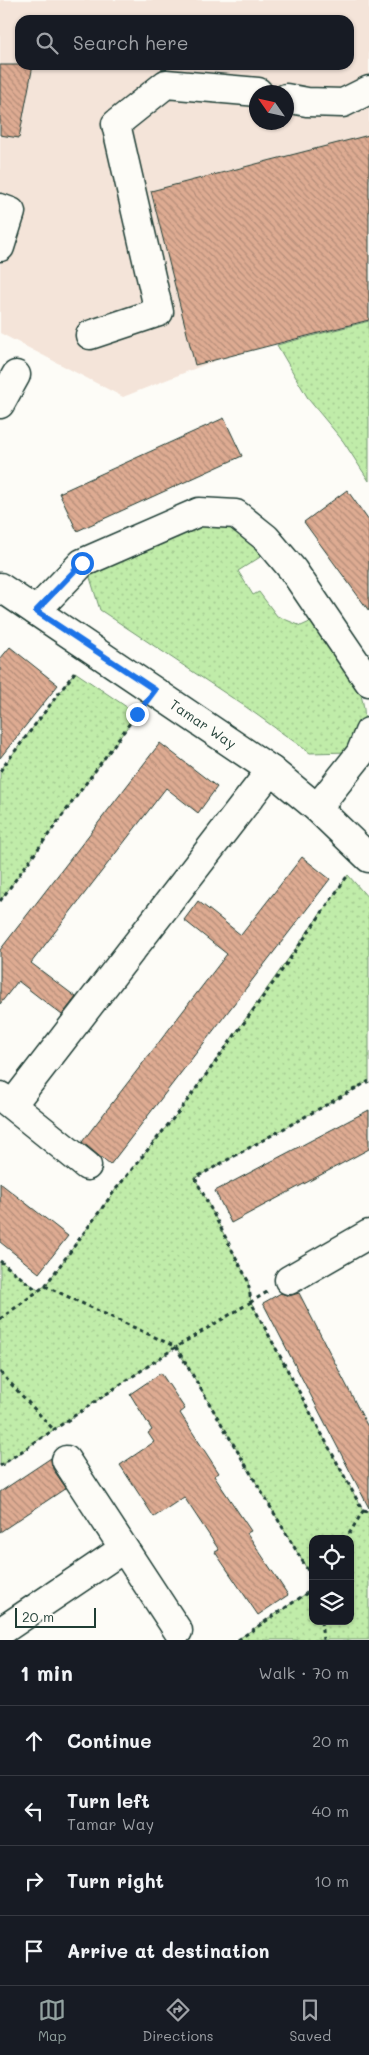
<!DOCTYPE html>
<meta charset="utf-8">
<style>
:root{--surface:#171b24;--page:#20242c;--text:#f1f3f6;--muted:#9ea1a6;--line:#363941;--accent:#92a19f}
body{margin:0;font-family:Mali,sans-serif;background:var(--page);color:var(--text)}
.controls{position:absolute;right:15px;bottom:15px;display:grid;overflow:hidden;border-radius:10px;box-shadow:0 1px 4px #0004}
.controls button{width:45px;height:45px;display:grid;place-items:center;padding:0;border:0;border-bottom:1px solid var(--line);background:var(--surface);color:var(--text);font:25px sans-serif}
.compass{position:absolute;left:249px;top:85px;width:45px;height:45px;border-radius:50%;background:var(--surface);box-shadow:0 1px 4px #0004;rotate:304deg}
.scale{position:absolute;left:15px;bottom:12px;width:81px;box-sizing:border-box;padding-left:5px;border:2px solid #1f3d34;border-top:0;font-size:14px;line-height:18px;white-space:nowrap;color:#1f3d34;-webkit-text-stroke:4px #fdfcf7;paint-order:stroke}
.stop{position:absolute;width:15px;height:15px;margin:-11px;border:4px solid #1a73e8;border-radius:50%;background:#fff}
.stop.end{background:#1a73e8;border-color:#fff;box-shadow:0 1px 5px #0008}
.list{margin:0;padding:0;list-style:none}
h2{display:flex;justify-content:space-between;align-items:center;height:65px;margin:0;padding:0 20px;font-size:21px}
h2 small{font-size:16px;font-weight:400;color:var(--muted)}
.list li{display:grid;grid-template-columns:32px 1fr auto;gap:15px;align-items:center;box-sizing:border-box;height:70px;padding:0 20px;border-top:1px solid var(--line)}
.list b{display:block;font-size:19px;white-space:nowrap}
.list p{margin:0;font-size:16px;white-space:nowrap;color:var(--muted)}
.list em{font-size:16px;font-style:normal;color:var(--muted)}
.icon{flex:none;width:28px;height:28px;fill:none;stroke:currentColor;stroke-width:2;stroke-linecap:round;stroke-linejoin:round}
.map{position:relative;flex:none;width:369px;height:1640px;overflow:hidden}
.search{position:absolute;background:var(--surface);box-shadow:0 1px 4px #0004;left:15px;right:15px;top:15px;height:55px;display:flex;align-items:center;gap:12px;box-sizing:border-box;padding:0 18px;border-radius:15px;color:var(--muted);font-size:19px}
.sheet{height:345px;background:var(--surface)}
nav{display:flex;justify-content:space-around;align-items:center;box-sizing:border-box;height:70px;border-top:1px solid var(--line);background:var(--surface);font-size:14px;color:var(--muted)}
nav a{display:grid;justify-items:center;gap:2px}
nav .on{color:var(--accent)}
.map>svg:first-child{display:block}
.built{fill:#f4e4d9;fill-rule:evenodd}
.grass{fill:url(#grass-dots);stroke:#70946e}
.building{fill:url(#building-back-hatch);stroke:#1f3d34}
.lines{fill:none;stroke-linecap:round;stroke-linejoin:round}
.minor-casing{stroke:#1f3d34;stroke-width:31}
.path{stroke:#1f3d34;stroke-width:3;stroke-dasharray:4 4;stroke-linecap:butt}
.minor{stroke:#fdfcf7;stroke-width:28}
.route{stroke:#1a73e8;stroke-width:6}
.labels{text-anchor:middle;stroke-width:4;stroke-linejoin:round;paint-order:stroke}
.street-label{font-size:14px;fill:#1f3d34;stroke:#fdfcf7}
</style>
<div class="map">
<svg width="369" height="1640" viewBox="0 0 369 1640">
<defs>
<pattern id="grass-dots" width="8" height="8" patternUnits="userSpaceOnUse" patternTransform="scale(1.25)"><rect width="8" height="8" fill="#c0eca9"/><path d="M2 2h.1M6 6h.1" fill="none" stroke="#a5cb92" stroke-width="1.8" stroke-linecap="round"/></pattern>
<pattern id="building-back-hatch" width="6" height="6" patternUnits="userSpaceOnUse" patternTransform="scale(1.25)"><rect width="6" height="6" fill="#deab92"/><path d="M-1 5l2 2M0 0l6 6M5-1l2 2" fill="none" stroke="#b38c78"/></pattern>
</defs>
<rect width="100%" height="100%" fill="#fdfcf7"/>
<filter id="ink" filterUnits="userSpaceOnUse"><feTurbulence type="fractalNoise" baseFrequency=".02" numOctaves="2"/><feDisplacementMap in="SourceGraphic" scale="10" xChannelSelector="R" yChannelSelector="G"/><feConvolveMatrix kernelMatrix="1 2 1 2 8 2 1 2 1" color-interpolation-filters="sRGB"/></filter>
<g filter="url(#ink)">
<path class="built" d="M0,0H369V313L272,338L123,397L0,333ZM20,20H349V65H20ZM256,92H286V122H256Z"/>
<g class="grass">
<polygon points="369,321 369,481 343,441 309,400 277,345"/>
<path d="M180,522L241,528L265,554L238,571L253,595L259,592L277,616L301,626L314,620C334,649 369,686 364,724C363,733 355,744 350,752L310,753L246,707L100,610L88,571Z"/>
<polygon points="75,672 137,714 0,901 0,771"/>
<polygon points="348,875 369,899 369,1081 195,1178 248,1281 251,1302 363,1511 369,1512 369,1640 237,1640 313,1589 313,1621 350,1621 350,1539 313,1539 313,1579 176,1347 0,1466 0,1261 38,1290 45,1286 116,1189 184,1105"/>
</g>
<g class="building">
<polygon points="0,65 33,65 19,138 0,135"/>
<polygon points="369,135 369,320 195,365 151,191"/>
<polygon points="224,418 242,456 77,531 59,493"/>
<polygon points="347,490 369,521 369,611 304,522"/>
<polygon points="10,647 58,685 0,758 0,659"/>
<polygon points="160,743 217,787 198,813 166,788 31,963 76,997 62,1015 18,981 0,1004 0,950"/>
<polygon points="302,857 330,879 110,1165 82,1142 227,954 184,920 198,901 241,935"/>
<polygon points="369,1110 369,1149 231,1223 215,1191"/>
<polygon points="0,1183 68,1236 39,1273 0,1242"/>
<polygon points="281,1293 289,1296 299,1293 369,1429 369,1508 263,1303"/>
<polygon points="161,1373 185,1409 180,1413 219,1473 214,1476 251,1531 247,1533 288,1595 258,1615 215,1552 219,1550 184,1497 154,1517 120,1465 154,1442 148,1433 152,1430 130,1394"/>
<polygon points="51,1458 53,1469 66,1488 0,1532 0,1492"/>
</g>
<g class="lines">
<g class="minor-casing">
<g id="minor">
<polyline points="286,98 307,102 343,103 369,90"/>
<polyline points="0,208 11,212 0,247"/>
<polyline points="90,335 159,312 116,124 166,84 258,92"/>
<polyline points="0,404 16,375"/>
<path id="s1" d="M0,587L271,770L317,808L369,858"/>
<polyline points="36,611 82,563 199,512 236,514 266,538 293,570 369,682"/>
<polyline points="317,808 360,754 369,732"/>
<polyline points="0,1096 87,1166"/>
<polyline points="12,1105 271,770"/>
<polyline points="289,1280 369,1234"/>
<polyline points="66,1460 178,1631"/>
<polyline points="0,1632 123,1549"/>
</g>
</g>
<g class="path">
<polyline points="0,771 75,672"/>
<polyline points="0,901 138,712"/>
<polyline points="0,1261 38,1291"/>
<polyline points="45,1286 176,1347 313,1579"/>
<polyline points="267,1292 251,1302 248,1281 195,1178 369,1081"/>
<polyline points="0,1319 45,1286 116,1189 184,1105 276,979 348,875"/>
<polyline points="0,1372 54,1430"/>
<polyline points="0,1466 176,1347 251,1302 363,1511 346,1539"/>
<polyline points="363,1511 369,1512"/>
<polyline points="321,1621 323,1640"/>
<polyline points="238,1640 313,1589"/>
</g>
<use href="#minor" class="minor"/>
</g>
</g>
<g class="lines" filter="url(#ink)">
<polyline class="route" points="82,563 36,611 155,690 137,714"/>
</g>
<g class="labels">
<g class="street-label">
<text dy="5" stroke="none"><textPath href="#s1" startOffset="245">Tamar Way</textPath></text>
</g>
</g>
</svg>
<div class="controls">
<button><svg class="icon" aria-label="locate" viewBox="0 0 24 24"><circle cx="12" cy="12" r="6"/><path d="M12 2v4M12 18v4M2 12h4M18 12h4"/></svg></button>
<button><svg class="icon" aria-label="layers" viewBox="0 0 24 24"><path d="M12 4l9 5-9 5-9-5zM3 14l9 5 9-5"/></svg></button>
</div>
<svg class="compass" viewBox="-18 -18 36 36"><path d="M0-13l5 13h-10z" fill="#e53935"/><path d="M0 13l5-13h-10z" fill="#9ea1a6"/></svg>
<div class="scale">20 m</div>
<div class="stop" style="left:82px;top:563px"></div>
<div class="stop end" style="left:137px;top:714px"></div>
<div class="search"><svg class="icon" aria-label="search" viewBox="0 0 24 24"><circle cx="10" cy="10" r="6"/><path d="M15 15l6 6"/></svg>Search here</div>
</div>
<section class="sheet">
<h2>1 min<small>Walk · 70 m</small></h2>
<ul class="list">
<li><svg class="icon" aria-label="ahead" viewBox="0 0 24 24"><path d="M12 20V5M6 11l6-6 6 6"/></svg><div><b>Continue</b></div><em>20 m</em></li>
<li><svg class="icon" aria-label="left" viewBox="0 0 24 24"><path d="M17 20v-9H6M10 6l-5 5 5 5"/></svg><div><b>Turn left</b><p>Tamar Way</p></div><em>40 m</em></li>
<li><svg class="icon" aria-label="right" viewBox="0 0 24 24"><path d="M7 20v-9h11M14 6l5 5-5 5"/></svg><div><b>Turn right</b></div><em>10 m</em></li>
<li><svg class="icon" aria-label="arrive" viewBox="0 0 24 24"><path d="M6 21V4h12l-3 4 3 4H6"/></svg><div><b>Arrive at destination</b></div></li>
</ul>
</section>
<nav>
<a class="on"><svg class="icon" aria-label="map" viewBox="0 0 24 24"><path d="M3 6l6-2 6 2 6-2v14l-6 2-6-2-6 2zM9 4v14M15 6v14"/></svg>Map</a>
<a><svg class="icon" aria-label="directions" viewBox="0 0 24 24"><path d="M12 3l9 9-9 9-9-9zM9 14v-3h6M13 9l2 2-2 2"/></svg>Directions</a>
<a><svg class="icon" aria-label="saved" viewBox="0 0 24 24"><path d="M7 4h10v16l-5-4-5 4z"/></svg>Saved</a>
</nav>
